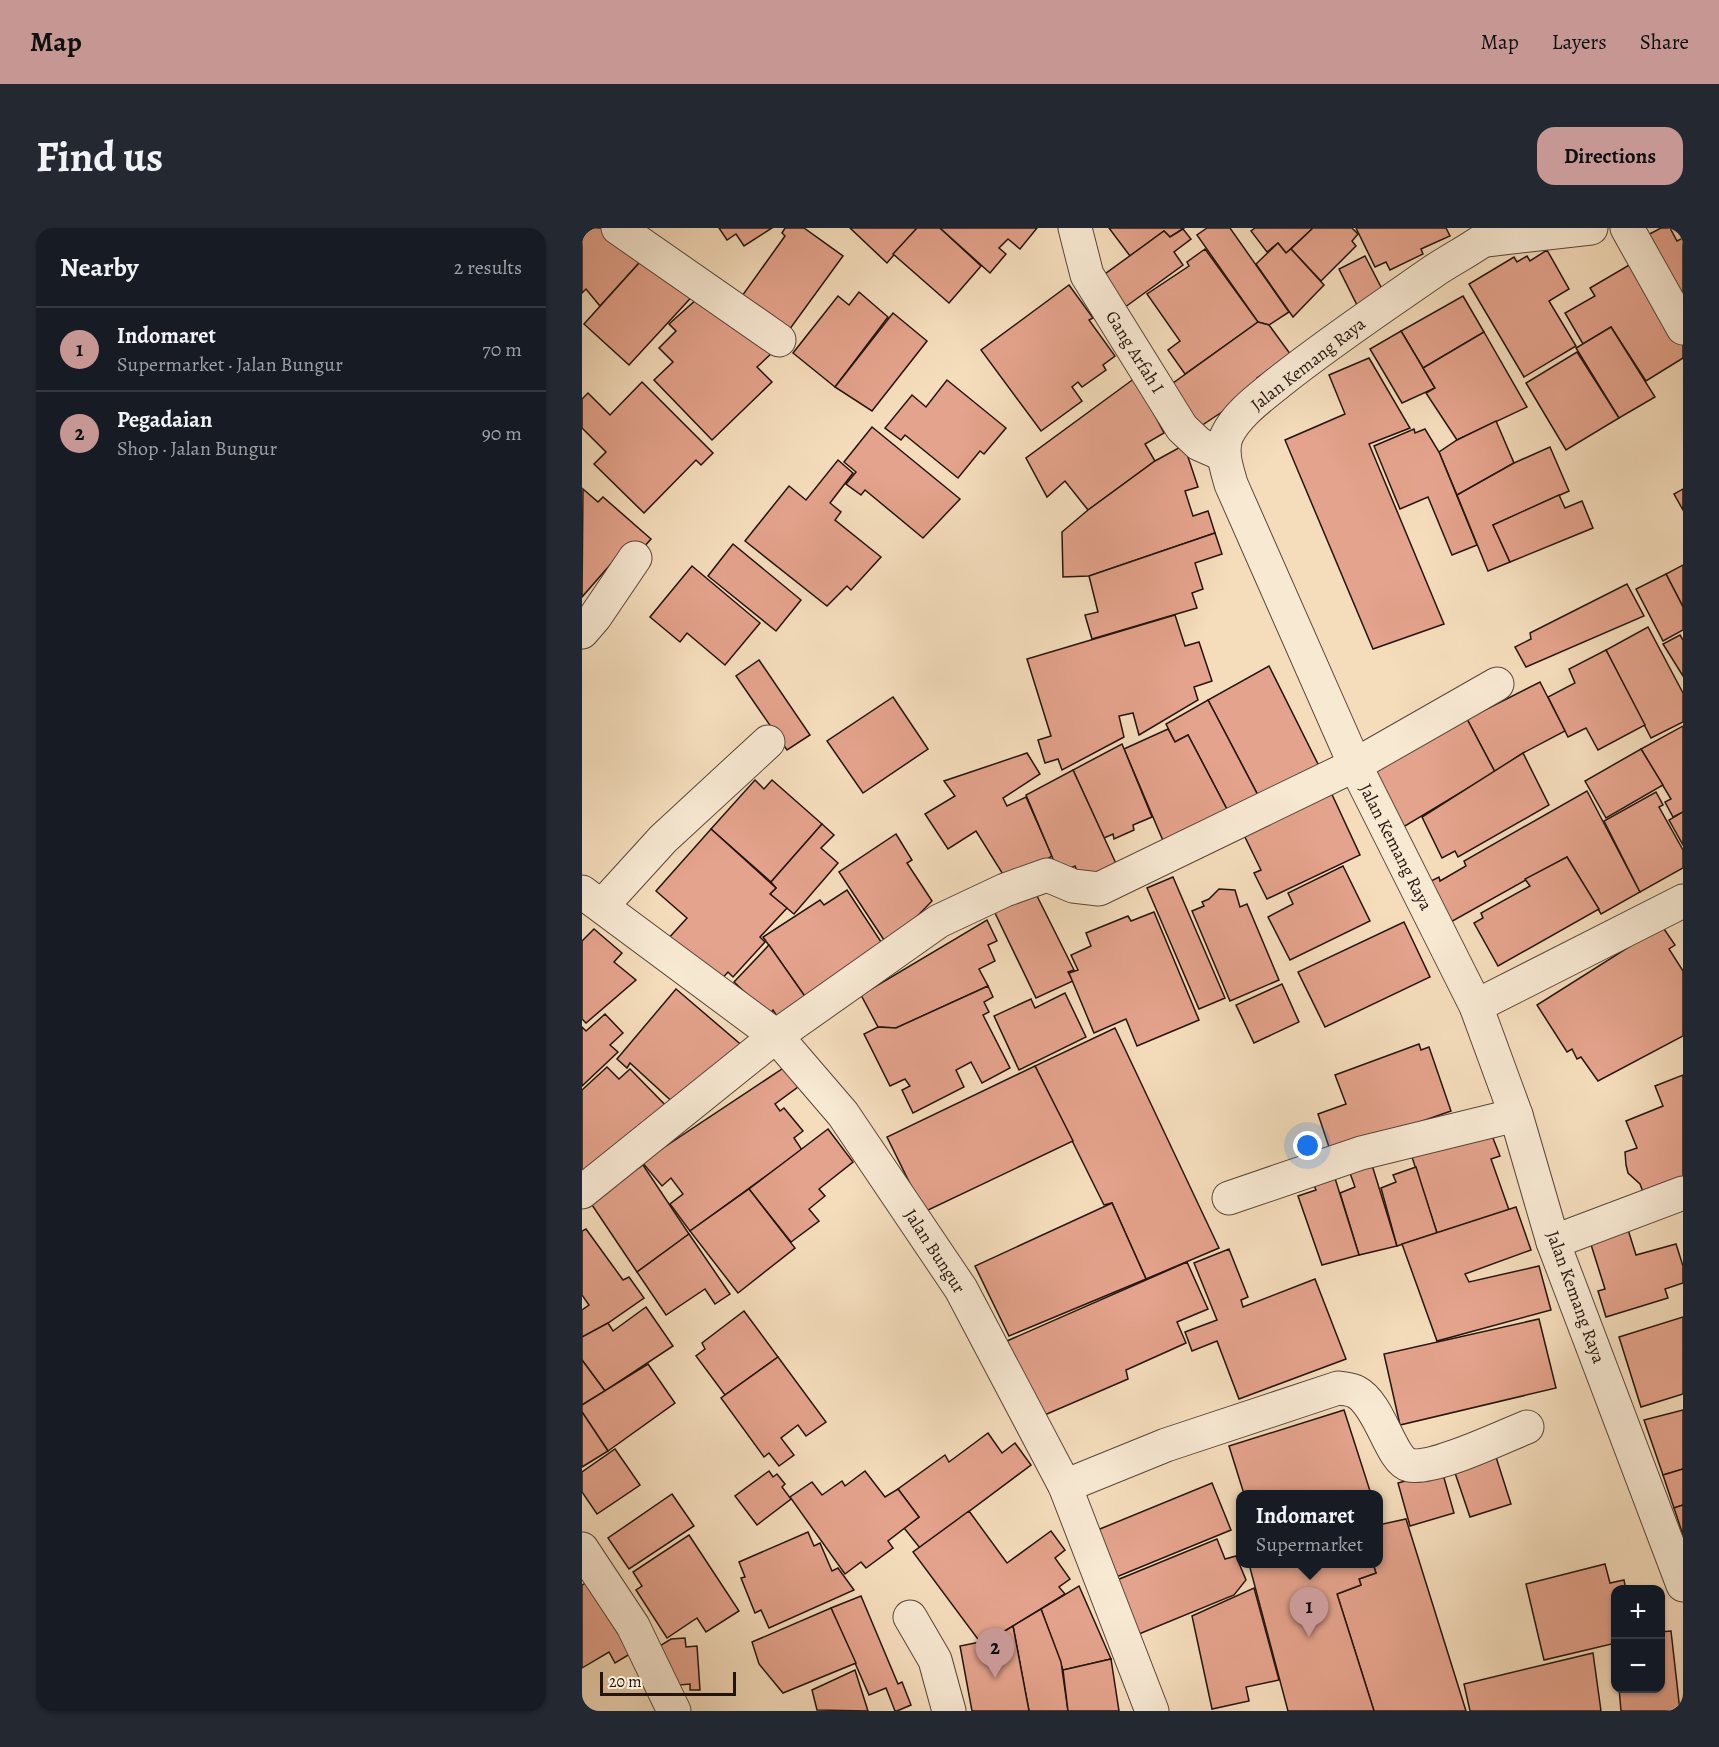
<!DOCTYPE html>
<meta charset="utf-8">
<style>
:root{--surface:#171b24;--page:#242831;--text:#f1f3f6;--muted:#9ea1a6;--line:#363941;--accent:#c59692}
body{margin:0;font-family:Alegreya,serif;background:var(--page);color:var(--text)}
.controls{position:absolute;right:18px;bottom:18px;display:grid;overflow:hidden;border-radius:12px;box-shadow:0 2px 4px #0004}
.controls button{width:54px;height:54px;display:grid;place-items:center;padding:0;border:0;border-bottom:2px solid var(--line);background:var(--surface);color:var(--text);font:30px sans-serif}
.scale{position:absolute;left:18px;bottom:15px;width:136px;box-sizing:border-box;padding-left:6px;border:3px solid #25140d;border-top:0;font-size:16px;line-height:21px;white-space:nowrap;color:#25140d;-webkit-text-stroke:4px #f8e9d3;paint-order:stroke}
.you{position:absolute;left:726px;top:918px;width:21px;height:21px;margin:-15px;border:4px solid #fff;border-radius:50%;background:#1a73e8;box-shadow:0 0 0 9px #1a73e833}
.badge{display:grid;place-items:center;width:39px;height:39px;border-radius:50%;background:var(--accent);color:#111;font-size:20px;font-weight:700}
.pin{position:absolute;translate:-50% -50px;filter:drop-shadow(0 2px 3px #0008)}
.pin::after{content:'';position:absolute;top:32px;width:21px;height:18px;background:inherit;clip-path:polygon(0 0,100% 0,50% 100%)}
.popup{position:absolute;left:654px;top:1262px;width:147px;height:78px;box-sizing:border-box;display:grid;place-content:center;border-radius:12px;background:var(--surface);filter:drop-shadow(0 2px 4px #0005);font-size:20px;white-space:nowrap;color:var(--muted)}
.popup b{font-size:22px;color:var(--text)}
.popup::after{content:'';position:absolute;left:50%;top:100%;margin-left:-12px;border:12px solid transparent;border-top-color:var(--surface)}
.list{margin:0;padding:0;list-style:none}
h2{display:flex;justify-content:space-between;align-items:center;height:78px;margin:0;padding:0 24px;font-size:26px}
h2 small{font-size:20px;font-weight:400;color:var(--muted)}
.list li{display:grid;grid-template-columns:39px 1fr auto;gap:18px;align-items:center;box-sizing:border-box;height:84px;padding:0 24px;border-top:2px solid var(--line)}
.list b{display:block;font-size:22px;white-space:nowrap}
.list p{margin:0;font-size:20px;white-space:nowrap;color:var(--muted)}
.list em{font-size:20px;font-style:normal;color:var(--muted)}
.map{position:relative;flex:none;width:1101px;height:1483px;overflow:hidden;border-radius:18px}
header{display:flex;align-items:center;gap:36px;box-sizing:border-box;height:84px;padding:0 30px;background:var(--accent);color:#111}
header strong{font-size:28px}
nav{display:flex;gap:33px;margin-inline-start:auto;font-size:21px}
.intro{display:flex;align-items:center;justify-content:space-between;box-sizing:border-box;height:144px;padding:0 36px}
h1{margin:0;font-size:42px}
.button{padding:15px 27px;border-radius:18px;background:var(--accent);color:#111;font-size:21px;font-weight:700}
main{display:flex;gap:36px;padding:0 36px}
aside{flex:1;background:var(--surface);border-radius:18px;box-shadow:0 2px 4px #0004}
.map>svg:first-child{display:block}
.building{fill:#e4a38c;stroke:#25140d;stroke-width:1.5}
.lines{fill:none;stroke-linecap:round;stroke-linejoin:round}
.minor-casing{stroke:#594639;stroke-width:35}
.minor{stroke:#f8e9d3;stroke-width:33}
.labels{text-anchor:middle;stroke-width:4.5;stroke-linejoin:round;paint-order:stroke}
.street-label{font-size:18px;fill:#25140d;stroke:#f8e9d3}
</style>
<header>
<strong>Map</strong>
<nav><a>Map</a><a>Layers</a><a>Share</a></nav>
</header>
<div class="intro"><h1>Find us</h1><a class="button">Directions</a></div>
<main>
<aside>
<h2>Nearby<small>2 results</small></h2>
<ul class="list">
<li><span class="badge">1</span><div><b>Indomaret</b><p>Supermarket · Jalan Bungur</p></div><em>70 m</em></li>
<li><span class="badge">2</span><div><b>Pegadaian</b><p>Shop · Jalan Bungur</p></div><em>90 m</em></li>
</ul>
</aside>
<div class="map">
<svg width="1101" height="1483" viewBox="0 0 1101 1483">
<rect width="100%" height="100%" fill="#f5ddbc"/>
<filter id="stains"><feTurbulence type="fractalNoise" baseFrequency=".00333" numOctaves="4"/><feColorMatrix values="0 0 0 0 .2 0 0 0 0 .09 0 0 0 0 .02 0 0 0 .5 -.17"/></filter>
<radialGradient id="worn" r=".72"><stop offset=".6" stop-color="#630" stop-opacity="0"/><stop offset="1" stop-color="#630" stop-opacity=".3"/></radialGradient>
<g class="building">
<polygon points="0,0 21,0 58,34 18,78 4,61 0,65"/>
<polygon points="137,0 190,0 162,18 154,6 145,12"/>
<polygon points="203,0 222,0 261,28 202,109 155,75 203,8 200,5"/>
<polygon points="268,0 335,0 305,35"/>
<polygon points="335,0 358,0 399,38 367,75 311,26"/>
<polygon points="358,0 455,0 438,21 426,11 417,20 424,26 408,45"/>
<polygon points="527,0 602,0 588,9 582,3 548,28"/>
<polygon points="625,0 648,0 707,84 687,97 676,94 615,7"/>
<polygon points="673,0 731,0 704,25 696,15 685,24 669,3"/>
<polygon points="731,0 770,0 776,6 770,13 774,18 739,53 709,21"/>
<polygon points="774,0 864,0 868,8 839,21 841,26 808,42 804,34 793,39"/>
<polygon points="1079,0 1088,0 1095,13 1101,10 1101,89 1056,12"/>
<polygon points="601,1 609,11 592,24 601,37 539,82 516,51 582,3 588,9"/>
<polygon points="696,15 704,25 709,21 742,57 711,89 674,36"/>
<polygon points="623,21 676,94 603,146 586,122 598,113 565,66 607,38 605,34"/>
<polygon points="965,22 987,61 967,73 994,118 942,149 887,56 932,29 935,34 945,28 948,33"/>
<polygon points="783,28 801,63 775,77 757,41"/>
<polygon points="1054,33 1101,112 1101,130 1064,153 1029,99 1001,116 983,85 1013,68 1008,60"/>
<polygon points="58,34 116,62 47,137 2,96"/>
<polygon points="487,57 511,90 507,92 533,128 521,137 524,142 500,159 496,154 490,159 500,173 459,203 399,122"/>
<polygon points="277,64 306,89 253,159 211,125 256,68 267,77"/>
<polygon points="881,68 902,104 841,140 819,103"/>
<polygon points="115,71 192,123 175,139 190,154 130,212 72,152 91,134 77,120 94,103 87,96"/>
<polygon points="311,85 345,113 290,183 253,159"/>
<polygon points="676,94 687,97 709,127 675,150 680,157 616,200 587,158"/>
<polygon points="1029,99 1073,169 1037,190 994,120"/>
<polygon points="819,103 853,160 820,175 788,121"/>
<polygon points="902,104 945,179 875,212 844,165 853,160 841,140"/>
<polygon points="995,124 1037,190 984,222 944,155"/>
<polygon points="787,130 828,200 787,216 862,396 791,421 703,212 763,186 747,147"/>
<polygon points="553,150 582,205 563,216 573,233 506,282 483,253 465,269 444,230"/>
<polygon points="365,152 424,200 402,226 398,223 376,250 323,207 319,212 303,200 330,167 344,179"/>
<polygon points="60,154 131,225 119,237 114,232 62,285 12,236 24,224 0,200 0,171 6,165 28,187"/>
<polygon points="914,193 932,235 875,267 857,224 875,212"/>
<polygon points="290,199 378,271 341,310 283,262 279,267 264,256 274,244 262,234"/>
<polygon points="832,201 833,205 843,201 857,224 895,317 870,327 846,269 818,281 792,218"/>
<polygon points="602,217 616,259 603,263 611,288 626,283 633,305 507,348 481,349 480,304 506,282 573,233"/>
<polygon points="968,219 987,263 911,297 928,334 906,343 875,267 932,235"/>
<polygon points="256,232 271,245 248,275 259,284 253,292 299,329 269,362 265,358 245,378 163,313 207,258 224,272"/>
<polygon points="1,261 16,274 21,269 69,311 51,331 41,322 0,369"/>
<polygon points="1101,261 1101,282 1092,266"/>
<polygon points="977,267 983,280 1000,273 1011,300 928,334 911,297"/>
<polygon points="633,305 640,326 613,335 621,361 610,365 615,380 510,411 503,387 516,384 507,348"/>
<polygon points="151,316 219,372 194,403 126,348"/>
<polygon points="1101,337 1101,379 1084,346"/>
<polygon points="110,338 178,395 143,437 105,405 98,414 68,389"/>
<polygon points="1084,346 1101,379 1101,402 1081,413 1054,361"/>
<polygon points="1045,356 1062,388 944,439 933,419 949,411 948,405"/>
<polygon points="593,387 603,418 617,414 630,453 612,459 616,472 557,507 551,485 537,488 542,509 480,542 476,531 463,535 456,512 469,508 445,431"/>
<polygon points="1066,399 1101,465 1101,494 1069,510 1024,422"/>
<polygon points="1098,407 1101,412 1101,448 1081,416"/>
<polygon points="1024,422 1063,497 1016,522 1004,500 986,509 966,469 993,455 987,441"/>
<polygon points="177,432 228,507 205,522 154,448"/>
<polygon points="687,438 737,538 679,573 626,472"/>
<polygon points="958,454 983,503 941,525 913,544 885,491"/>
<polygon points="311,469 346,521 281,565 245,513"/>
<polygon points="626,472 679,573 649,589 606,507 593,514 584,496"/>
<polygon points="885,491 913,544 818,601 787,540"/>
<polygon points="1101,498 1101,584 1091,589 1083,574 1089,571 1059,521"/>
<polygon points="586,501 593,514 606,507 649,589 585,622 542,521"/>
<polygon points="540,516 570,589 551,597 552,602 532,611 531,606 522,610 491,542"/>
<polygon points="1059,521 1081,557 1024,590 1003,553"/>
<polygon points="445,525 458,546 421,570 425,578 444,569 470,628 427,656 394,603 366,621 343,586 373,568 362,553"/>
<polygon points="941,525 967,577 876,629 873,623 860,630 840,589"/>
<polygon points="491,542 537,642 501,657 493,638 477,645 444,567"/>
<polygon points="173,552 182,561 190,552 240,596 189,654 129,601"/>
<polygon points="747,560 778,627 685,671 672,645 679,642 661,605"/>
<polygon points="1005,563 1058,664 1019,686 985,629 867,695 845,655 857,649 858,653 884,638 882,633"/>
<polygon points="1074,564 1081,577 1077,579 1101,622 1101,640 1058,664 1022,593"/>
<polygon points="1101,584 1101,617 1087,592"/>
<polygon points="240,596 252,607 239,620 256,635 212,686 188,666 194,660 189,654"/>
<polygon points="129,601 194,660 188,666 205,680 178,709 183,714 151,749 146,744 135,756 85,712 105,690 74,663"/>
<polygon points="314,606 330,632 325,635 350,673 306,718 257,644"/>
<polygon points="985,629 1017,681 916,738 892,695 901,690 899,685 948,658 943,651"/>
<polygon points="761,638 788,693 708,732 686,689 711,676 706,665"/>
<polygon points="591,649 643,770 617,781 565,660"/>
<polygon points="637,661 653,662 658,679 665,676 697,752 648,773 610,683 622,678 620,674 627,671"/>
<polygon points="265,662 307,726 229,777 181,709 238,672 242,677"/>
<polygon points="454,666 492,742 486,744 491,753 454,770 412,683"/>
<polygon points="572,684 617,792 555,818 544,791 512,805 487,745 496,742 489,727 509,718 504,705 546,688 549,693"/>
<polygon points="405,692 415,713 406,717 413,733 397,741 406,758 314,800 296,799 279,767"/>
<polygon points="822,694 848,749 743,799 716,744"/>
<polygon points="1080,698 1093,717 1087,721 1101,743 1101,808 1016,853 999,829 995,831 990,821 985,824 955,777"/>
<polygon points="12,701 40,725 32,734 54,752 4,795 0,791 0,713"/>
<polygon points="187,717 229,777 200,796 191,782 187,787 152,754"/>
<polygon points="700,756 717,794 672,815 654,777"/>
<polygon points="406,758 411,769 402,774 407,784 401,787 428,840 400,855 389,834 374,842 382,859 331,885 320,862 328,858 323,851 308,858 282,806 296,799 314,800"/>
<polygon points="94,761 163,820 96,879 48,835 45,840 35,831"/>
<polygon points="483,765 504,809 437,842 412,788 449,771 453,780"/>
<polygon points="23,786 41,805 28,817 36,824 0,858 0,799 4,803"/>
<polygon points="533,800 637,1020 564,1051 530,975 522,977 453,838"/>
<polygon points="837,816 839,822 847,819 869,883 749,925 736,886 764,876 753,847"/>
<polygon points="206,837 220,856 193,876 198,883 202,880 221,903 212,910 220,922 108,1003 88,976 101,966 89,950 80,958 60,934"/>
<polygon points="453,838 491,913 342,984 305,909"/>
<polygon points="25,839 37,851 48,841 92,886 0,947 0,862"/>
<polygon points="1101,847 1101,949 1061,964 1058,956 1046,945 1044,937 1043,924 1055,920 1044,893 1081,878 1073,858"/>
<polygon points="905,895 918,928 909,931 927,982 855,1005 828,923"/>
<polygon points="246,901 271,934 237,961 243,968 227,981 237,993 209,1014 167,961"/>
<polygon points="61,937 107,1006 55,1044 8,974"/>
<polygon points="790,937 815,1018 777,1027 758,965 773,959 768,945"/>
<polygon points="834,939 855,1005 815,1018 799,960 814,954 811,947"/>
<polygon points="752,947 777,1027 740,1037 716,968 734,962 731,955"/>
<polygon points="167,961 213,1020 156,1065 108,1003"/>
<polygon points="530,975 564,1051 427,1108 393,1038"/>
<polygon points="934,979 949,1022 883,1046 887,1054 957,1038 969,1082 855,1113 820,1016"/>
<polygon points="1043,992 1054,1027 1094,1016 1101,1038 1101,1055 1083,1061 1086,1070 1024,1089 1016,1063 1023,1061 1005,1004"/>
<polygon points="4,1001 41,1052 47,1049 62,1070 26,1095 0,1109 0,1082 7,1077 0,1067 0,1003"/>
<polygon points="107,1006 148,1066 133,1076 123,1061 84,1087 55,1044"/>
<polygon points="647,1021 666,1069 659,1072 661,1079 733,1051 764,1131 657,1171 635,1113 610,1123 603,1104 635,1092 612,1035"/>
<polygon points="605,1034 626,1081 595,1094 604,1115 544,1142 546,1151 458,1189 425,1113"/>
<polygon points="64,1079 91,1118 23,1163 0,1132 0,1109 26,1095 31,1103"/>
<polygon points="162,1083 196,1129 143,1167 114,1128 123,1121 120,1115"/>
<polygon points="1101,1089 1101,1166 1059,1179 1037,1109"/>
<polygon points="957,1091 974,1160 818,1197 802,1126"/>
<polygon points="196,1129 244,1194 224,1208 216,1197 199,1210 212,1227 197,1238 187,1225 182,1229 139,1170"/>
<polygon points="0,1132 23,1163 0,1177"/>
<polygon points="66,1136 93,1175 26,1223 0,1184 0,1177"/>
<polygon points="762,1182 789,1266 662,1266 647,1218"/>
<polygon points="1101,1182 1101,1241 1081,1247 1062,1192"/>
<polygon points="0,1184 26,1223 0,1239"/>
<polygon points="406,1205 420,1225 433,1215 449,1237 338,1320 322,1300 337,1289 316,1261 363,1227 367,1234"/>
<polygon points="33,1221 58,1257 15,1286 0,1264 0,1244"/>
<polygon points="914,1229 929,1276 888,1289 872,1242"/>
<polygon points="1101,1241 1101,1277 1092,1280 1081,1247"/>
<polygon points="187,1243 191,1249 195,1246 203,1256 200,1259 209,1271 175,1297 153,1268"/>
<polygon points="283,1243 303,1269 316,1261 337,1289 306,1313 311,1320 284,1340 279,1334 263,1346 208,1269 230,1254 240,1267 260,1253 263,1258"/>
<polygon points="860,1243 872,1285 828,1298 816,1255"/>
<polygon points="630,1255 649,1302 532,1350 513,1303"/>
<polygon points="90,1266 112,1298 47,1341 26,1310"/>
<polygon points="1101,1277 1101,1307 1092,1280"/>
<polygon points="387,1283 425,1335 469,1303 483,1322 473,1330 488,1351 477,1359 483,1366 408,1412 398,1414 331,1324"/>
<polygon points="824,1291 884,1483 792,1483 755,1366 779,1357 777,1351 794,1345 791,1336 796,1336 796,1297"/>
<polygon points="226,1304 232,1318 238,1315 250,1343 256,1340 272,1362 187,1400 179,1382 173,1385 159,1350 163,1349 157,1334"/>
<polygon points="107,1307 157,1383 124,1404 115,1390 85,1410 54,1362 60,1358 51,1344"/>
<polygon points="635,1311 643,1331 654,1328 664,1352 652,1367 557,1406 535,1352"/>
<polygon points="667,1336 791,1336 794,1345 777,1351 779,1357 755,1366 792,1483 706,1483"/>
<polygon points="1023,1336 1028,1355 1042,1352 1044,1362 1034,1362 1034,1415 962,1432 944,1356"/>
<polygon points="11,1351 53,1423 33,1435 27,1424 0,1440 0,1357"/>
<polygon points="497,1358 529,1431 481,1442 459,1381"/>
<polygon points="672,1360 697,1452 664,1459 667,1473 630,1481 610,1388"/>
<polygon points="279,1368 316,1456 320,1454 329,1477 315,1483 313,1483 304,1460 287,1467 249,1380"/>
<polygon points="249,1380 274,1435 201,1465 177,1436 170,1414"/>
<polygon points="459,1381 479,1434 486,1483 447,1483 431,1398"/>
<polygon points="431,1398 447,1483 390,1483 378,1418 408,1412"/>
<polygon points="1089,1403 1098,1483 1039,1483 1037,1460 1078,1460 1078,1404"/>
<polygon points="103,1410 104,1419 115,1418 118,1462 108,1462 108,1456 86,1458 76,1419 89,1411"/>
<polygon points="1011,1425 1019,1483 888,1483 882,1456"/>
<polygon points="529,1431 537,1483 486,1483 481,1442"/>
<polygon points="273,1442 286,1483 235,1482 230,1462"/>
</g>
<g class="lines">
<g class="minor-casing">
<g id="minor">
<polyline points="36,0 197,112"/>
<polyline points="493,0 505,47 600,200 617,216 642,227"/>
<path d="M917,0C897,18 874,28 852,43C800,79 746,115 696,155C679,169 655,186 645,207C638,223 645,241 649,256L773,537L894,778L934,887L971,1014L1101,1357"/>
<polyline points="1045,0 1101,100"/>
<polyline points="904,12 1009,0"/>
<polyline points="0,404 13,389 53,330"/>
<polyline points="0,664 194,808 261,886 379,1061 483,1258 570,1483"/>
<polyline points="20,678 81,611 186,514"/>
<polyline points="894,778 1101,673"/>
<polyline points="0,964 194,808 357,693 423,662 465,647 491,658 517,661 773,537 915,456"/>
<polyline points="647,970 779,925 934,887"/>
<polyline points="971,1014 1101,965"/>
<path d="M483,1258L584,1217L756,1160C761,1161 769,1161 774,1164C798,1176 809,1233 827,1237C850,1243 920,1209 945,1199"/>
<polyline points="0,1321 51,1398 92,1483"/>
<polyline points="328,1389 353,1432 367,1483"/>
</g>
</g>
<use href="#minor" class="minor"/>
</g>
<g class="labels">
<g class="street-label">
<text transform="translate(553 124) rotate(58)" y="6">Gang Arfah I</text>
<text transform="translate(726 136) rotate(-38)" y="6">Jalan Kemang Raya</text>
<text transform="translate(814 619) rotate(63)" y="6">Jalan Kemang Raya</text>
<text transform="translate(353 1023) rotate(57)" y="6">Jalan Bungur</text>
<text transform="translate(994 1069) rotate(70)" y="6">Jalan Kemang Raya</text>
</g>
</g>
<rect width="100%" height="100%" filter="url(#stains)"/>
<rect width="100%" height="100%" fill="url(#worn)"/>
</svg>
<div class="controls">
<button>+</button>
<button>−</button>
</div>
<div class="scale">20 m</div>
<div class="you"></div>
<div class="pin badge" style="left:727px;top:1409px">1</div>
<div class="popup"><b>Indomaret</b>Supermarket</div>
<div class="pin badge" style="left:413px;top:1450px">2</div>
</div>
</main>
